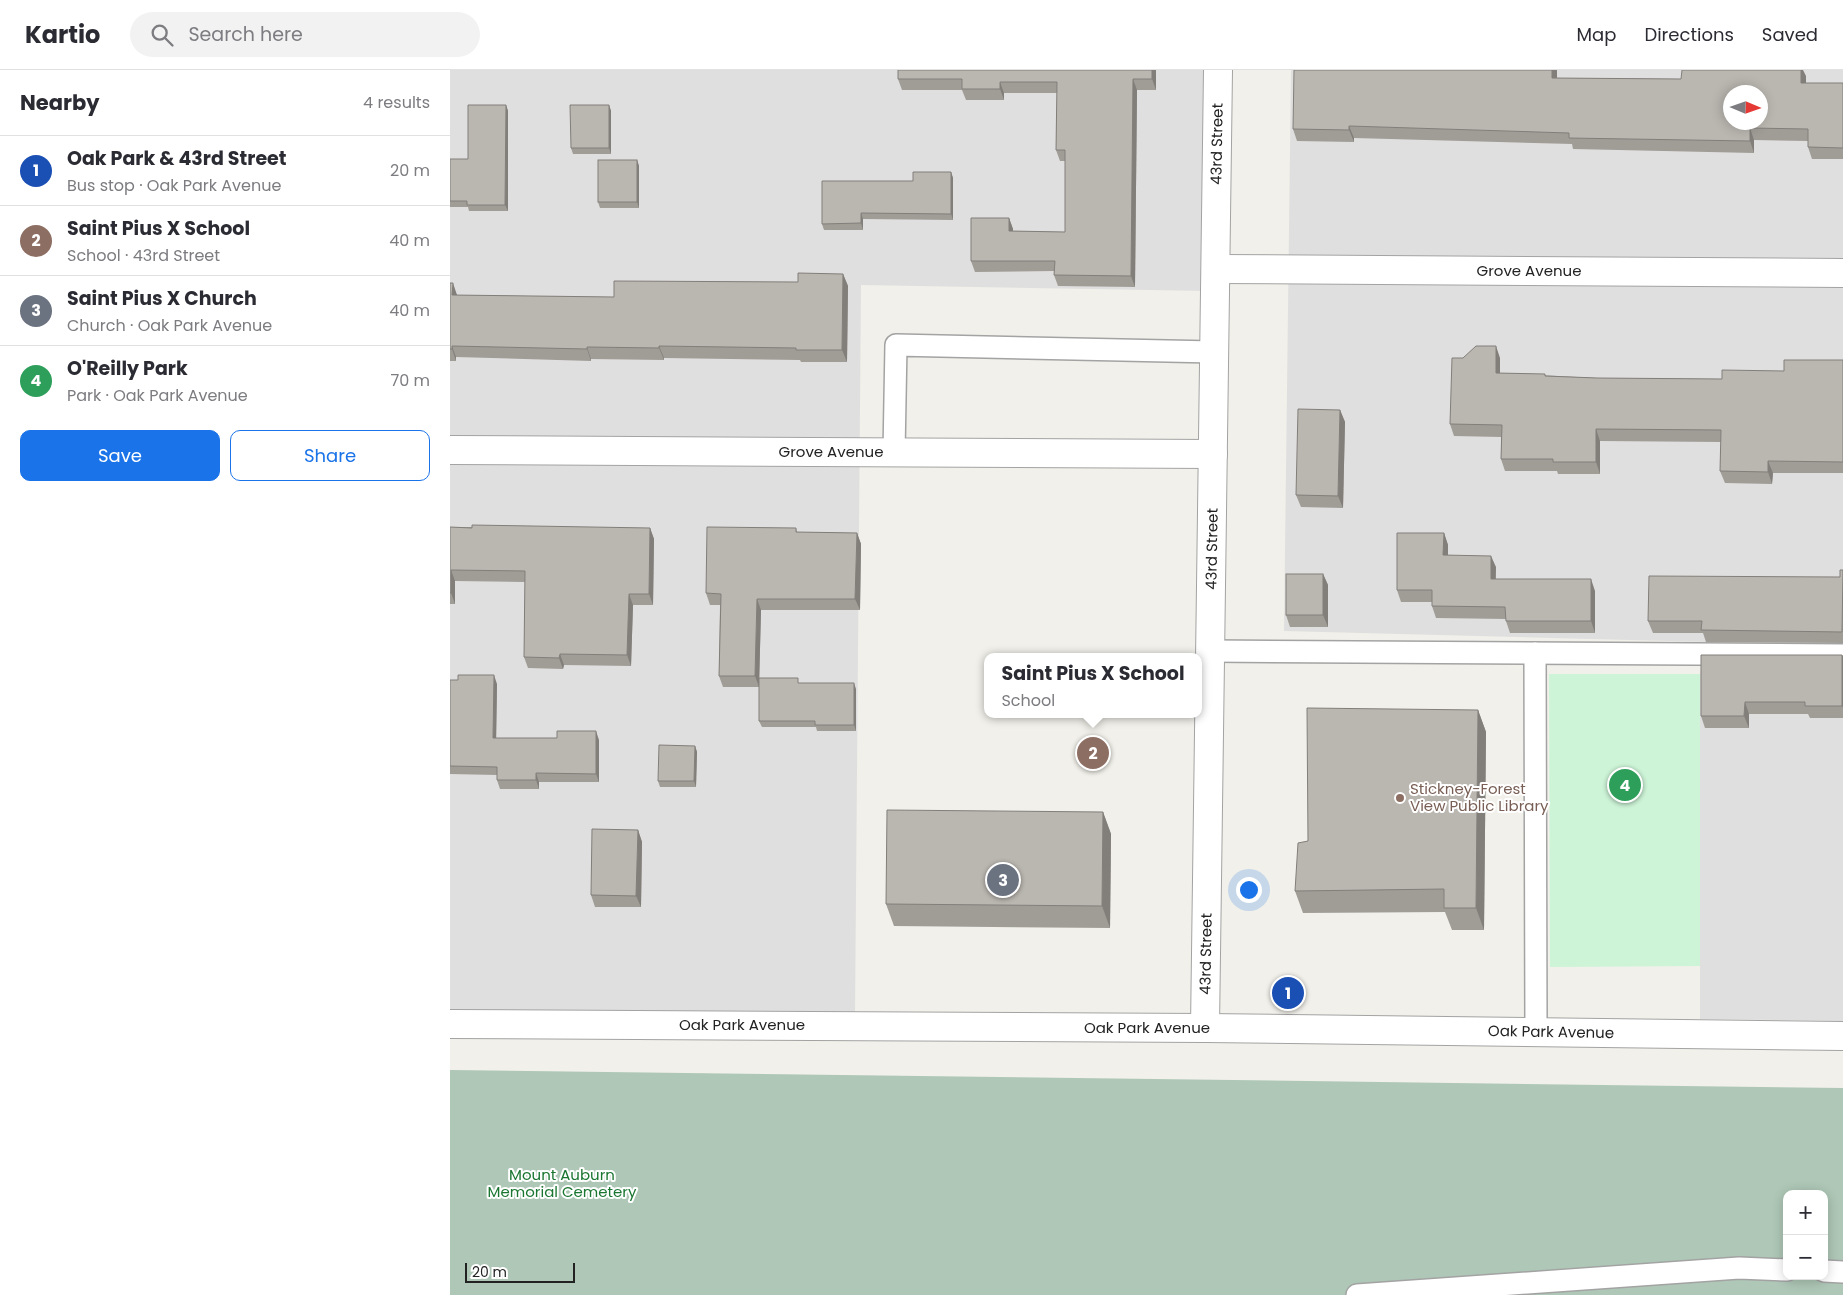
<!DOCTYPE html>
<meta charset="utf-8">
<style>
:root{--surface:#fff;--page:#f2f2f3;--text:#2b2b33;--muted:#7c7c81;--line:#e1e1e2;--accent:#1a73e8}
body{margin:0;font-family:Poppins,sans-serif;background:var(--page);color:var(--text)}
.controls{position:absolute;right:15px;bottom:15px;display:grid;overflow:hidden;border-radius:10px;box-shadow:0 2px 12px #0003}
.controls button{width:45px;height:45px;display:grid;place-items:center;padding:0;border:0;border-bottom:1px solid var(--line);background:var(--surface);color:var(--text);font:25px sans-serif}
.compass{position:absolute;left:1273px;top:15px;width:45px;height:45px;border-radius:50%;background:var(--surface);box-shadow:0 2px 12px #0003;rotate:92deg}
.scale{position:absolute;left:15px;bottom:12px;width:110px;box-sizing:border-box;padding-left:5px;border:2px solid #222;border-top:0;font-size:14px;line-height:18px;white-space:nowrap;color:#222;-webkit-text-stroke:4px #fff;paint-order:stroke}
.you{position:absolute;left:798px;top:819px;width:18px;height:18px;margin:-12px;border:4px solid #fff;border-radius:50%;background:#1a73e8;box-shadow:0 0 0 8px #1a73e833}
.badge{display:grid;place-items:center;width:32px;height:32px;border-radius:50%;background:var(--accent);color:#fff;font-size:16px;font-weight:700}
.pin{position:absolute;translate:-50% -50%;border:2px solid #fff;box-shadow:0 1px 5px #0006}
.popup{position:absolute;left:534px;top:583px;width:218px;height:65px;box-sizing:border-box;display:grid;place-content:center;border-radius:10px;background:var(--surface);filter:drop-shadow(0 1px 4px #0005);font-size:16px;white-space:nowrap;color:var(--muted)}
.popup b{font-size:19px;color:var(--text)}
.popup::after{content:'';position:absolute;left:50%;top:100%;margin-left:-10px;border:10px solid transparent;border-top-color:var(--surface)}
.list{margin:0;padding:0;list-style:none}
h2{display:flex;justify-content:space-between;align-items:center;height:65px;margin:0;padding:0 20px;font-size:21px}
h2 small{font-size:16px;font-weight:400;color:var(--muted)}
.list li{display:grid;grid-template-columns:32px 1fr auto;gap:15px;align-items:center;box-sizing:border-box;height:70px;padding:0 20px;border-top:1px solid var(--line)}
.list b{display:block;font-size:19px;white-space:nowrap}
.list p{margin:0;font-size:16px;white-space:nowrap;color:var(--muted)}
.list em{font-size:16px;font-style:normal;color:var(--muted)}
.actions{display:flex;gap:10px;padding:15px 20px}
.actions a{flex:1;padding:11px 0;border:1px solid var(--accent);border-radius:10px;text-align:center;font-size:18px;color:var(--accent)}
.actions .main{background:var(--accent);color:#fff}
.icon{flex:none;width:28px;height:28px;fill:none;stroke:currentColor;stroke-width:2;stroke-linecap:round;stroke-linejoin:round}
.map{position:relative;flex:none;width:1393px;height:1225px;overflow:hidden}
header{display:flex;align-items:center;gap:30px;box-sizing:border-box;height:70px;padding:0 25px;background:var(--surface);border-bottom:1px solid var(--line)}
header strong{font-size:24px}
nav{display:flex;gap:28px;margin-inline-start:auto;font-size:18px}
.search{width:350px;height:45px;background:var(--page);display:flex;align-items:center;gap:12px;box-sizing:border-box;padding:0 18px;border-radius:28px;color:var(--muted);font-size:19px}
main{display:flex}
aside{flex:1;background:var(--surface)}
.map>svg:first-child{display:block}
.residential{fill:#e0dfdf;fill-rule:evenodd}
.cemetery{fill:#aec7b6;fill-rule:evenodd}
.park{fill:#cdf4d7}
.lines{fill:none;stroke-linecap:round;stroke-linejoin:round}
.service-casing{stroke:#a3a3a3;stroke-width:24}
.minor-casing{stroke:#a3a3a3;stroke-width:30}
.service{stroke:#fff;stroke-width:21}
.minor{stroke:#fff;stroke-width:28}
.wall{fill:#a09d97}
.shaded-wall{fill:#827f7b}
.building{fill:#bab6b0;stroke:#827f7b;fill-rule:evenodd}
.education-dot{fill:#8d6e63;stroke:#fff;stroke-width:2}
.labels{text-anchor:middle;stroke-width:4;stroke-linejoin:round;paint-order:stroke}
.street-label{font-size:15px;fill:#222;stroke:#fff}
.education-label{font-size:15px;fill:#785e54;stroke:#fff;text-anchor:start}
.park-label{font-size:15px;fill:#1a7631;stroke:#fff}
</style>
<header>
<strong>Kartio</strong>
<div class="search"><svg class="icon" aria-label="search" viewBox="0 0 24 24"><circle cx="10" cy="10" r="6"/><path d="M15 15l6 6"/></svg>Search here</div>
<nav><a>Map</a><a>Directions</a><a>Saved</a></nav>
</header>
<main>
<aside>
<h2>Nearby<small>4 results</small></h2>
<ul class="list">
<li><span class="badge" style="background:#1a4fb4">1</span><div><b>Oak Park &amp; 43rd Street</b><p>Bus stop · Oak Park Avenue</p></div><em>20 m</em></li>
<li><span class="badge" style="background:#8d6e63">2</span><div><b>Saint Pius X School</b><p>School · 43rd Street</p></div><em>40 m</em></li>
<li><span class="badge" style="background:#6b7280">3</span><div><b>Saint Pius X Church</b><p>Church · Oak Park Avenue</p></div><em>40 m</em></li>
<li><span class="badge" style="background:#2e9e5b">4</span><div><b>O'Reilly Park</b><p>Park · Oak Park Avenue</p></div><em>70 m</em></li>
</ul>
<div class="actions"><a class="main">Save</a><a>Share</a></div>
</aside>
<div class="map">
<svg width="1393" height="1225" viewBox="0 0 1393 1225">
<rect width="100%" height="100%" fill="#f1f0ea"/>
<g class="residential">
<polygon points="0,0 760,0 758,221 411,215 405,946 0,942"/>
<path d="M841,0H1393V951L1250,949V604L1256,572L834,561ZM1280,22H1310V52H1280Z"/>
</g>
<path class="cemetery" d="M0,1000L1393,1018V1225H0ZM1337,1124H1374V1206H1337Z"/>
<polygon class="park" points="1099,604 1250,604 1250,896 1100,897"/>
<g class="lines">
<g class="service-casing">
<g id="service">
<polyline points="444,382 446,275 764,282"/>
<polyline points="760,581 1393,585"/>
<polyline points="1085,583 1086,962"/>
<polyline points="1374,1201 1393,1202"/>
<polyline points="907,1225 1289,1198 1337,1200"/>
</g>
</g>
<g class="minor-casing">
<g id="minor">
<polyline points="766,199 1393,203"/>
<polyline points="0,380 763,384"/>
<polyline points="0,954 755,958 1393,966"/>
<polyline points="755,958 768,0"/>
</g>
</g>
<use href="#service" class="service"/>
<use href="#minor" class="minor"/>
</g>
<g class="wall">
<polygon points="706,0 706,20 687,20 685,217 608,216 604,205 604,201 525,202 521,191 559,148 563,159 563,161 615,162 615,91 610,91 606,80 607,23 554,23 554,30 516,30 512,20 452,20 448,9"/>
<polygon points="1107,0 1107,8 1231,9 1356,6 1356,13 1393,13 1393,89 1362,89 1358,77 1358,71 1304,70 1304,83 1123,79 1122,74 904,68 904,72 847,71 843,59"/>
<polygon points="56,35 58,41 58,141 19,141 18,137 0,137 0,89 18,89"/>
<polygon points="159,35 161,41 161,84 123,84 121,78"/>
<polygon points="187,90 189,96 189,138 150,138 148,132"/>
<polygon points="501,102 503,108 503,150 413,149 413,160 374,160 372,154 463,111"/>
<polygon points="393,204 398,216 397,292 351,292 350,290 214,288 214,290 141,289 141,291 6,287 6,291 0,291 0,213 7,225 164,227 348,212"/>
<polygon points="1050,288 1050,303 1147,308 1272,309 1334,301 1393,290 1393,403 1323,403 1322,414 1275,413 1270,401 1271,372 1150,371 1150,404 1108,404 1107,401 1055,401 1051,389 1051,367 1004,366 1000,354"/>
<polygon points="890,340 895,352 893,438 851,437 846,425"/>
<polygon points="0,457 200,458 204,469 203,535 183,535 181,596 114,595 113,599 78,598 74,587 75,512 5,511 5,534 0,534"/>
<polygon points="346,458 347,462 407,463 411,474 410,540 311,540 309,617 273,617 269,606 270,535 260,535 256,523"/>
<polygon points="994,463 998,475 998,485 1046,497 1046,509 1145,521 1145,563 1060,563 1056,551 1056,549 986,548 982,536 982,532 951,532 947,520"/>
<polygon points="1393,500 1393,573 1256,572 1253,563 1203,563 1198,551 1390,507"/>
<polygon points="873,504 878,515 878,557 840,557 836,545"/>
<polygon points="1393,586 1393,648 1360,648 1358,644 1299,644 1299,658 1255,658 1251,646"/>
<polygon points="0,610 47,614 46,668 149,670 149,712 89,712 89,719 50,719 47,710 47,705 0,704"/>
<polygon points="349,613 406,619 406,661 367,661 366,657 312,657 309,651"/>
<polygon points="1028,640 1036,662 1034,860 1002,860 995,842 853,843 845,821 858,771"/>
<polygon points="245,676 247,682 246,717 210,717 208,711"/>
<polygon points="653,742 661,764 660,858 444,856 436,834"/>
<polygon points="188,760 192,772 191,837 145,837 141,825"/>
</g>
<g class="shaded-wall">
<polygon points="702,0 706,0 706,20 702,9"/>
<polygon points="1102,0 1107,0 1107,20 1102,8"/>
<polygon points="1351,0 1353,0 1356,6 1356,24 1351,13"/>
<polygon points="683,9 687,20 685,217 681,206"/>
<polygon points="550,12 554,23 554,30 550,19"/>
<polygon points="56,35 58,41 58,141 55,135"/>
<polygon points="159,35 161,41 161,84 159,78"/>
<polygon points="899,56 904,68 904,72 899,60"/>
<polygon points="1300,58 1304,70 1304,83 1300,71"/>
<polygon points="187,90 189,96 189,138 187,132"/>
<polygon points="501,102 503,108 503,150 501,144"/>
<polygon points="411,143 413,149 413,160 411,153"/>
<polygon points="559,148 563,159 563,172 559,161"/>
<polygon points="393,204 398,216 397,292 392,280"/>
<polygon points="3,213 7,225 2,225"/>
<polygon points="2,276 6,287 6,291 2,279"/>
<polygon points="209,276 214,288 214,290 209,278"/>
<polygon points="1046,276 1050,288 1050,315 1046,303"/>
<polygon points="137,277 141,289 141,291 137,279"/>
<polygon points="890,340 895,352 893,438 888,426"/>
<polygon points="1146,359 1150,371 1150,404 1146,392"/>
<polygon points="1318,391 1323,403 1322,414 1318,402"/>
<polygon points="200,458 204,469 203,535 199,524"/>
<polygon points="407,463 411,474 410,540 405,529"/>
<polygon points="994,463 998,475 998,497 993,485"/>
<polygon points="1041,486 1046,497 1045,521 1041,509"/>
<polygon points="1,500 5,511 5,534 1,523"/>
<polygon points="873,504 878,515 878,557 873,545"/>
<polygon points="1141,509 1145,521 1145,563 1141,551"/>
<polygon points="179,524 183,535 181,596 177,585"/>
<polygon points="307,529 311,540 309,617 305,606"/>
<polygon points="110,584 114,595 113,599 109,588"/>
<polygon points="1392,585 1393,586 1393,638 1392,636"/>
<polygon points="44,605 47,614 46,677 43,668"/>
<polygon points="404,613 406,619 406,661 404,655"/>
<polygon points="1295,632 1299,644 1299,658 1294,646"/>
<polygon points="1028,640 1036,662 1034,860 1026,838"/>
<polygon points="146,661 149,670 149,712 146,704"/>
<polygon points="245,676 247,682 246,717 244,711"/>
<polygon points="86,703 89,712 89,719 86,710"/>
<polygon points="653,742 661,764 660,858 652,836"/>
<polygon points="188,760 192,772 191,837 186,826"/>
</g>
<g class="building">
<polygon points="448,0 702,0 702,9 683,9 681,206 604,205 605,191 521,191 521,148 559,148 559,161 615,162 615,80 606,80 607,12 550,12 550,19 512,19 512,9 448,9"/>
<path d="M844,0H1102V8L1231,9L1232,0H1351V13H1393V78L1358,77V59L1300,58V71L1119,68V63L899,56V60L843,59ZM1280,22H1310V52H1280Z"/>
<polygon points="18,35 56,35 55,135 17,135 17,131 0,131 0,89 18,89"/>
<polygon points="120,35 159,35 159,78 121,78"/>
<rect x="148" y="90" width="39" height="42"/>
<polygon points="463,102 501,102 501,144 411,143 411,153 372,154 372,111 463,111"/>
<polygon points="348,203 393,204 392,280 346,280 346,278 209,276 209,278 137,277 137,279 2,276 2,279 0,279 0,213 3,213 2,225 164,227 164,211 348,212"/>
<polygon points="1026,276 1046,276 1046,303 1095,304 1095,306 1147,308 1272,309 1272,300 1334,301 1334,290 1393,290 1393,392 1318,391 1318,402 1270,401 1271,360 1146,359 1146,392 1103,392 1103,389 1051,389 1052,355 1000,354 1002,288 1013,288"/>
<polygon points="848,339 890,340 888,426 846,425"/>
<polygon points="22,455 200,458 199,524 179,524 177,585 110,584 109,588 74,587 75,501 1,500 1,523 0,523 0,457 22,458"/>
<polygon points="257,457 346,458 346,462 407,463 405,529 307,529 305,606 269,606 271,524 256,523"/>
<polygon points="947,463 994,463 993,485 1041,486 1041,509 1141,509 1141,551 1056,551 1055,537 982,536 982,520 947,520"/>
<polygon points="1390,500 1393,500 1392,562 1251,560 1252,551 1198,551 1199,506 1390,507"/>
<rect x="836" y="504" width="37" height="41"/>
<polygon points="1251,585 1392,585 1392,636 1355,636 1355,632 1295,632 1294,646 1251,646"/>
<polygon points="8,605 44,605 43,668 107,668 107,661 146,661 146,704 86,703 86,710 47,710 47,697 0,696 0,610 8,610"/>
<polygon points="309,608 348,608 348,613 404,613 404,655 365,655 365,651 309,651"/>
<polygon points="857,638 1028,640 1026,838 994,838 994,819 845,821 848,773 858,771"/>
<polygon points="209,675 245,676 244,711 208,711"/>
<polygon points="437,740 653,742 652,836 436,834"/>
<polygon points="142,759 188,760 186,826 141,825"/>
</g>
<circle class="education-dot" cx="950" cy="728" r="5"/>
<g class="labels">
<g class="street-label">
<text transform="translate(767 74) rotate(-89)" y="5">43rd Street</text>
<text x="1079" y="206">Grove Avenue</text>
<text x="381" y="387">Grove Avenue</text>
<text transform="translate(762 479) rotate(-89)" y="5">43rd Street</text>
<text transform="translate(756 884) rotate(-89)" y="5">43rd Street</text>
<text x="292" y="960">Oak Park Avenue</text>
<text x="697" y="963">Oak Park Avenue</text>
<text transform="translate(1101 962) rotate(1)" y="5">Oak Park Avenue</text>
</g>
<g class="education-label">
<text x="960" y="724">Stickney-Forest<tspan x="960" dy="17">View Public Library</tspan></text>
</g>
<g class="park-label">
<text x="112" y="1110">Mount Auburn<tspan x="112" dy="17">Memorial Cemetery</tspan></text>
</g>
</g>
</svg>
<div class="controls">
<button>+</button>
<button>−</button>
</div>
<svg class="compass" viewBox="-18 -18 36 36"><path d="M0-13l5 13h-10z" fill="#e53935"/><path d="M0 13l5-13h-10z" fill="#7c7c81"/></svg>
<div class="scale">20 m</div>
<div class="you"></div>
<div class="pin badge" style="left:838px;top:923px;background:#1a4fb4">1</div>
<div class="pin badge" style="left:643px;top:683px;background:#8d6e63">2</div>
<div class="popup"><b>Saint Pius X School</b>School</div>
<div class="pin badge" style="left:553px;top:810px;background:#6b7280">3</div>
<div class="pin badge" style="left:1175px;top:715px;background:#2e9e5b">4</div>
</div>
</main>
